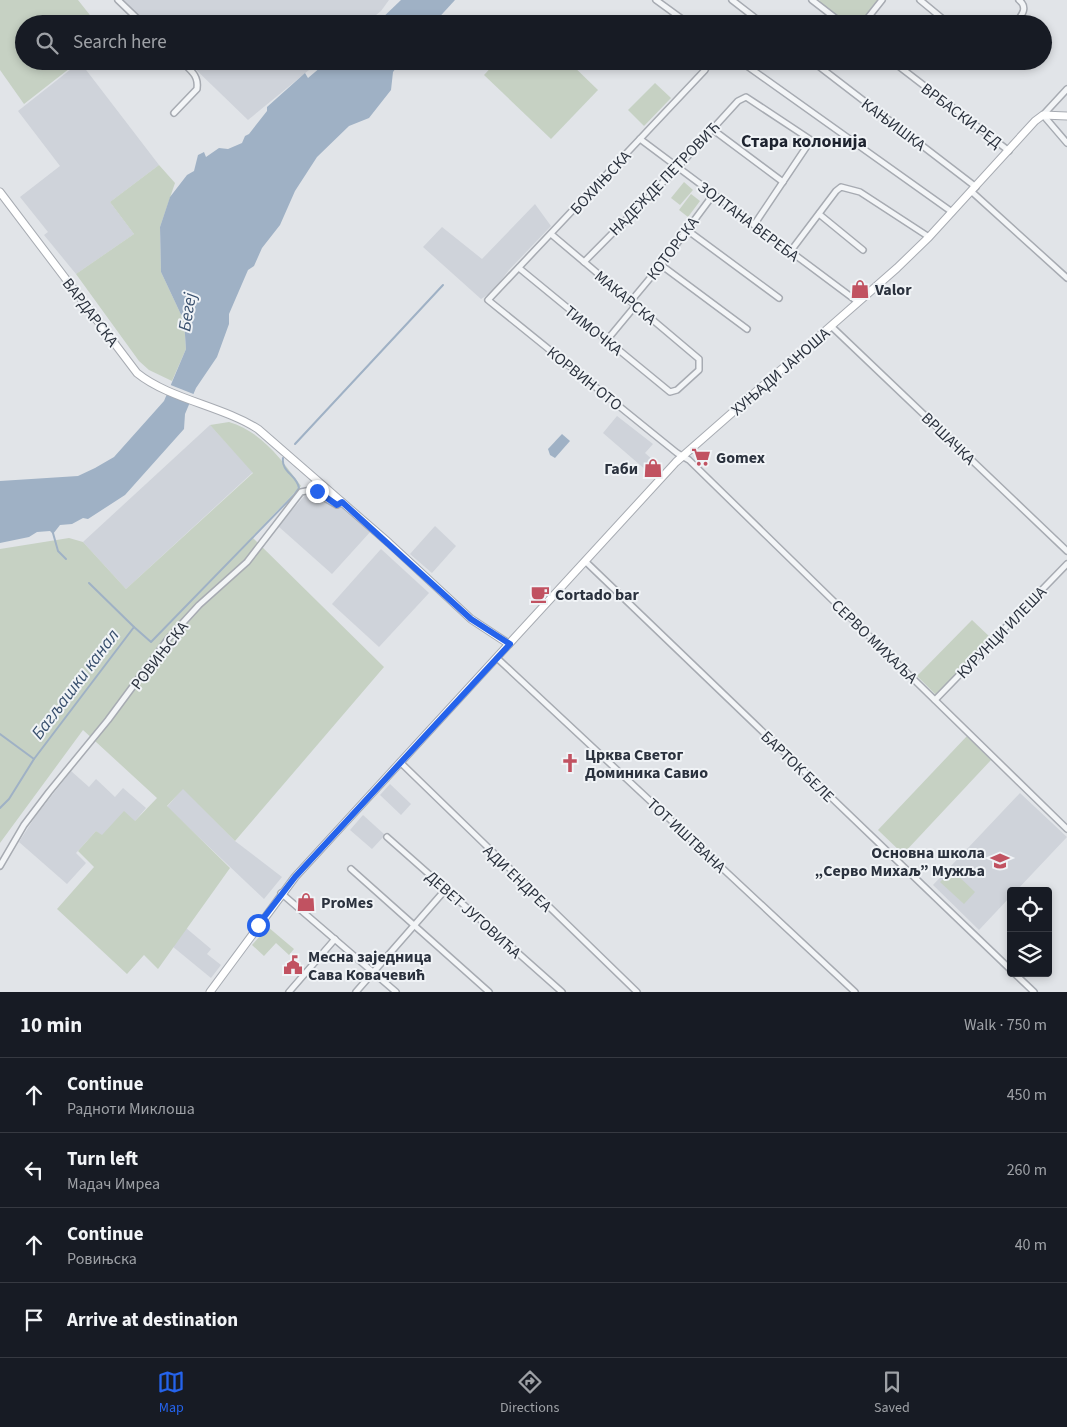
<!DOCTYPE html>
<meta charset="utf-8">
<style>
:root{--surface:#171b24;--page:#242831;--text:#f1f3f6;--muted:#9ea1a6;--line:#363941;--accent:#2563eb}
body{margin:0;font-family:"Source Sans 3",sans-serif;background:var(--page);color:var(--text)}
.controls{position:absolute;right:15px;bottom:15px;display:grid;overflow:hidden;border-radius:5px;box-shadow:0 2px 8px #0003}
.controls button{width:45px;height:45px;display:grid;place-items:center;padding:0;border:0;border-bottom:1px solid var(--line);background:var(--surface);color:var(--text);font:25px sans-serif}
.stop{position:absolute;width:15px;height:15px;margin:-11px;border:4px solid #2563eb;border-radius:50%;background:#fff}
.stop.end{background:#2563eb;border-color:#fff;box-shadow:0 1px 5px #0008}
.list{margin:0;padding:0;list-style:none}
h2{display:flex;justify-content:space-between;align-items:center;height:65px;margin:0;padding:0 20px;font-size:21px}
h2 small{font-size:16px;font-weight:400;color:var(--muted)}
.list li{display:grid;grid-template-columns:32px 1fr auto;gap:15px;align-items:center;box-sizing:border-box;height:75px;padding:0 20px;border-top:1px solid var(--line)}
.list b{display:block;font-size:19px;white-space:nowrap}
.list p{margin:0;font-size:16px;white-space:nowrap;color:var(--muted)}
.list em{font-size:16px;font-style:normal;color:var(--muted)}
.icon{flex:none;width:28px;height:28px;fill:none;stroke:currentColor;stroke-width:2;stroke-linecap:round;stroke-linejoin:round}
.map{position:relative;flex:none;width:1067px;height:992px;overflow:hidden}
.search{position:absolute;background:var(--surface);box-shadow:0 2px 8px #0003;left:15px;right:15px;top:15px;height:55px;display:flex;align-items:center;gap:12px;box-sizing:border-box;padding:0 18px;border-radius:28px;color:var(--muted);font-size:19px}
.sheet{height:365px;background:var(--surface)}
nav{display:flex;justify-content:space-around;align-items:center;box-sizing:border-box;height:70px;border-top:1px solid var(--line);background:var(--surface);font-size:14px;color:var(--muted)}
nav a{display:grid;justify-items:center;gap:2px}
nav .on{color:var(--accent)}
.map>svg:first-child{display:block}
.built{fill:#cfd3da}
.green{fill:#c6d1c3}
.water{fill:#9fb1c5}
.pier{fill:#e1e4e8}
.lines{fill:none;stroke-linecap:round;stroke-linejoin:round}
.stream{stroke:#9fb1c5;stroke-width:2}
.street-casing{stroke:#a7abb2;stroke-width:8}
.secondary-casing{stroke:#a7abb2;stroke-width:9}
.street{stroke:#f3f5f7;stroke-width:5}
.secondary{stroke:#fff;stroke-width:7}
.route{stroke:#2563eb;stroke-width:6}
.labels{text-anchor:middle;stroke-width:4;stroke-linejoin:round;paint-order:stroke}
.street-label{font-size:16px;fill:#2b323e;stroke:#f0f3f6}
.poi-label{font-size:16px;font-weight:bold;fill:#2b323e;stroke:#f0f3f6;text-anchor:start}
.neighbourhood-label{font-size:18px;font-weight:bold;fill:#1d232f;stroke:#f0f3f6}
.water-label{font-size:18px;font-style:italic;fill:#39506e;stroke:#f0f3f6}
</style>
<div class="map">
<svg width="1067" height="992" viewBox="0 0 1067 992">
<rect width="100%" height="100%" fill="#e1e4e8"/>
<g class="built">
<polygon points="123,0 389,0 381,11 365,24 147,24"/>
<polygon points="187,61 320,61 248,120"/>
<polygon points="80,62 159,165 110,202 134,234 76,274 44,235 48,232 20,197 60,166 18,111"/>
<polygon points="535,204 551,226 509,270 492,292 481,299 423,247 442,227 482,259"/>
<polygon points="617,416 653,444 645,453 662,468 654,477 603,433"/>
<polygon points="210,425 253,472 126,589 83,542"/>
<polygon points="309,491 334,506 346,507 371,531 332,574 278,526"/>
<polygon points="435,526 456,546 432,573 410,554"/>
<polygon points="381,549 429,593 379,647 332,604"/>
<polygon points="71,771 89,787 96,779 115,797 123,788 146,808 135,821 102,836 96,831 76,853 86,863 67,884 19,842 35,817"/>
<polygon points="390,784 411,804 401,815 380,795"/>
<polygon points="183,788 235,841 282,877 264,899 167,807"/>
<polygon points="1020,793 1067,837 1016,891 1011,891 1011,896 979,930 933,885"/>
<polygon points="363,815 385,835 372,849 350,830"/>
<polygon points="186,928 211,949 207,954 221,965 211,978 172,946"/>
</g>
<g class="green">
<polygon points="0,0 78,0 97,24 24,24 24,61 79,61 24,104 0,70"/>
<polygon points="820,0 880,0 862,24 846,24 818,2"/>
<polygon points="497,61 568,61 598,90 551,139 484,75"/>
<polygon points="655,83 671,98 644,126 628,110"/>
<polygon points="159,165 175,183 160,227 161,272 184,321 186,349 172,381 149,370 139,361 76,274 134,234 110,202"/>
<polygon points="684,182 693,190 680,205 671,198"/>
<polygon points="691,194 700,201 688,217 679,210"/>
<path d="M229,422C262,432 281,459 301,486L252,537L384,667L235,841L183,789L167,806L230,868L158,969L144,955L127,974L57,909L94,867L78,851L96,831L102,835L124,811L135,821L157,798L83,730L0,843V549L69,538L83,542L126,589L253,473L210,425Z"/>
<polygon points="972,620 992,639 937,696 917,676"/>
<polygon points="967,736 991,760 903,854 878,830"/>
<polygon points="952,870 975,892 964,904 940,882"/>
<polygon points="268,927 294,949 289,955 276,943 264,956 252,945"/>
</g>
<g class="water">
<polygon points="401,0 455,0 433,24 376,24"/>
<polygon points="328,61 401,61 393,72 391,90 369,118 349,126 317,157 295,191 280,225 262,248 254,266 248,270 229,314 229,324 217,357 196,388 185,414 184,429 125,495 88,519 83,518 72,524 60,525 53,534 50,531 37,532 29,537 0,543 0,481 78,476 95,468 114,457 164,401 186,349 184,321 161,272 160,227 170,197 187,175 194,171 198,155 204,152 206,157 219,148 228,149 242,143 245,136 249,134 267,111 267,107 305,73 308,78"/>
<polygon points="562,434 570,441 555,458 550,455 548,449"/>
</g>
<polygon class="pier" points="168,384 196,395 192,404 164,393"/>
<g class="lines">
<g class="stream">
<polyline points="295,444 443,285"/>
<polyline points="53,533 58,551 66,559"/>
<path d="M134,627L151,642L294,495L299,488C297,475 281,472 283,458"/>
<polyline points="0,734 34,759"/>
<polyline points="0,808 9,799 34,759 134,627 89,583"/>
</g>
<g class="street-casing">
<g id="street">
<polyline points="118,0 143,24"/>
<polyline points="656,0 689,24"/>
<polyline points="732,0 763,24"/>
<polyline points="812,0 843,24"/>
<polyline points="920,0 949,24"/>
<polyline points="863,24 882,0"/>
<path d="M1015,24C1021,16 1029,8 1019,0"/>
<polyline points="709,61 705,70 488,300 677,453 689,460 1067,829"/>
<polyline points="740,61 952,212"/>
<polyline points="812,61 976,187"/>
<polyline points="892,61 1009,151"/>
<polyline points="1067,89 1043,115 1067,143"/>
<path d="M174,113L197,89C199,75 190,70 181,61"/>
<polyline points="712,129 783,182"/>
<polyline points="640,139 858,302"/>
<polyline points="971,191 1067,278"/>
<polyline points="819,214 863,250"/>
<polyline points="687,230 779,298"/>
<polyline points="790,252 836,191 841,187 860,192 929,237"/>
<polyline points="584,262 677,168 738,101 746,97 811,140 754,225"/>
<polyline points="661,265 747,329"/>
<polyline points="519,268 670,392 677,390 699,370 699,359 551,234"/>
<polyline points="631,301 661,265 713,195"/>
<polyline points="831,326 1067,551"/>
<polyline points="607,340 636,305"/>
<polyline points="585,561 1011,970"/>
<polyline points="497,658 855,992"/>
<polyline points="935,700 1067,564"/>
<polyline points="400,762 637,992"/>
<polyline points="387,837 562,992"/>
<polyline points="0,866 24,825 49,792 108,720 168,639 199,605 247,562 301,492 311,490 337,505 342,502"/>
<polyline points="351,869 489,992"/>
<polyline points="281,893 396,992"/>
<polyline points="1014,973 1034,992"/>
<polyline points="289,992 335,939"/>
<polyline points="356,992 446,889"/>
</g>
</g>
<g class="secondary-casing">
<g id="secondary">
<path d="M0,192L137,373C169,399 222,406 258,429L389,543L471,619L509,644"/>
<polyline points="210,992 295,877 676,462 897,268 929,237 1035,121 1043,115 1067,116"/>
</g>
</g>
<use href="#street" class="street"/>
<use href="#secondary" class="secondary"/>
</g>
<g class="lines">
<polyline class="route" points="258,925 295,877 510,644 471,619 342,502 337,505 317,491"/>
</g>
<defs>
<g id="shop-bare" transform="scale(1.5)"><path d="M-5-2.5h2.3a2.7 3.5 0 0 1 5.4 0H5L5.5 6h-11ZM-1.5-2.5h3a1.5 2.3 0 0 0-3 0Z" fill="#c15261" stroke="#f0f3f6" stroke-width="2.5" paint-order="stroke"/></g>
<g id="supermarket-bare" transform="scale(1.5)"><path d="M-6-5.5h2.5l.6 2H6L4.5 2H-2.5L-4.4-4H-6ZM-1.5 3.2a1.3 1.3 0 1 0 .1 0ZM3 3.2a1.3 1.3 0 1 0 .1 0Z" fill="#c15261" stroke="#f0f3f6" stroke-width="2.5" paint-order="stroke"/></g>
<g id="cafe-bare" transform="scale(1.5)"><path d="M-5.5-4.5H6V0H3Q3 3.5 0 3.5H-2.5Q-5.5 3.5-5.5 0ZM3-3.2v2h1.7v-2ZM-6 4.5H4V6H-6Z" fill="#c15261" stroke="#f0f3f6" stroke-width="2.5" paint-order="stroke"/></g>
<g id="church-bare" transform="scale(1.5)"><path d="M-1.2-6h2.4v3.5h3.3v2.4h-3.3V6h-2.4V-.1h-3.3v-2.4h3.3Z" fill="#c15261" stroke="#f0f3f6" stroke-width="2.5" paint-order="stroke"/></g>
<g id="school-bare" transform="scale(1.5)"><path d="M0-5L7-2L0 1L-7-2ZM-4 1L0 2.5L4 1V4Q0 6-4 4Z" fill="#c15261" stroke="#f0f3f6" stroke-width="2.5" paint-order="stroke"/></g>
<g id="civic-bare" transform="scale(1.5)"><path d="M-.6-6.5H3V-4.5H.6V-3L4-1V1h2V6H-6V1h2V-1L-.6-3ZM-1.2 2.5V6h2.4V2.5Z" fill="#c15261" stroke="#f0f3f6" stroke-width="2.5" paint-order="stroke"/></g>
</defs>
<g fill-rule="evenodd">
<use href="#shop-bare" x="860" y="289"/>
<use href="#supermarket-bare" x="701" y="457"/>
<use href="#shop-bare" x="653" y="468"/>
<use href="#cafe-bare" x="540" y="594"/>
<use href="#church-bare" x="570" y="763"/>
<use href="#school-bare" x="1000" y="861"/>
<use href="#shop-bare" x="306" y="902"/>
<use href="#civic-bare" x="293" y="965"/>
</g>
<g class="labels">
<g class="street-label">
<text transform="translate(962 115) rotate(37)" y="6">ВРБАСКИ РЕД</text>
<text transform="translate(894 124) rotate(37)" y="6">КАЊИШКА</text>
<text transform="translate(664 178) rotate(-46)" y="6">НАДЕЖДЕ ПЕТРОВИЋ</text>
<text transform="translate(600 182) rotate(-47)" y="6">БОХИЊСКА</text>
<text transform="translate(749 221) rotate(37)" y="6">ЗОЛТАНА ВЕРЕБА</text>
<text transform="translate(672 248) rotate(-53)" y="6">КОТОРСКА</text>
<text transform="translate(626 297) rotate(40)" y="6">МАКАРСКА</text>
<text transform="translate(91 312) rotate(53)" y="6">ВАРДАРСКА</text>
<text transform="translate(594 330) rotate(39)" y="6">ТИМОЧКА</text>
<text transform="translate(780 371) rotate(-41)" y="6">ХУЊАДИ ЈАНОША</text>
<text transform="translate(585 378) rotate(39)" y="6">КОРВИН ОТО</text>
<text transform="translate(949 438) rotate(44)" y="6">ВРШАЧКА</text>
<text transform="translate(1001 632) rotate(-46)" y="6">КУРУНЦИ ИЛЕША</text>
<text transform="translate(875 641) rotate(44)" y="6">СЕРВО МИХАЉА</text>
<text transform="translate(159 655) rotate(-52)" y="6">РОВИЊСКА</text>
<text transform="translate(798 766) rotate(44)" y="6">БАРТОК БЕЛЕ</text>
<text transform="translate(687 835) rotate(43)" y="6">ТОТ ИШТВАНА</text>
<text transform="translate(518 878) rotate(44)" y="6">АДИ ЕНДРЕА</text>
<text transform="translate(474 914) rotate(42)" y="6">ДЕВЕТ ЈУГОВИЋА</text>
</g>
<g class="poi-label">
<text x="875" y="295">Valor</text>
<text x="716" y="463">Gomex</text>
<text x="638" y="474" text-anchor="end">Габи</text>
<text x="555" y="600">Cortado bar</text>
<text x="585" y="760">Црква Светог<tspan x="585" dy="18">Доминика Савио</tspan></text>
<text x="985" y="858" text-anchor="end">Основна школа<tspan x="985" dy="18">„Серво Михаљ” Мужља</tspan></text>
<text x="321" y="908">ProMes</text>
<text x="308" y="962">Месна заједница<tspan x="308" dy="18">Сава Ковачевић</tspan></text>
</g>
<g class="neighbourhood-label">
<text x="804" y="147">Стара колонија</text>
</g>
<g class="water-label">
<text transform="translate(187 312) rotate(-81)" y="6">Бегеј</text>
<text transform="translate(75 684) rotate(-53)" y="6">Багљашки канал</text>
</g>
</g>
</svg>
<div class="controls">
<button><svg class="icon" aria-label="locate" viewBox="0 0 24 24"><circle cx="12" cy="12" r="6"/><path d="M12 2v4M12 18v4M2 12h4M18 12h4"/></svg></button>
<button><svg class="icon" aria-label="layers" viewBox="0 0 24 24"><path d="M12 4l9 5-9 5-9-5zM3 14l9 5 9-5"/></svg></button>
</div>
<div class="stop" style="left:258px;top:925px"></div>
<div class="stop end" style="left:317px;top:491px"></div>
<div class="search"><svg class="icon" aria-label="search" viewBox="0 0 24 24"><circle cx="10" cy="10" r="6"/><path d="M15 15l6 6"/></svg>Search here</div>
</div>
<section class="sheet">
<h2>10 min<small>Walk · 750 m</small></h2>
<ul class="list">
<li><svg class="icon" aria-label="ahead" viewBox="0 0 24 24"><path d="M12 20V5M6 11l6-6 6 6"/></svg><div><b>Continue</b><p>Радноти Миклоша</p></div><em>450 m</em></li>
<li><svg class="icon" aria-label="left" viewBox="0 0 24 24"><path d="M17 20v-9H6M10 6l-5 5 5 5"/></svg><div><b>Turn left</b><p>Мадач Имреа</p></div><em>260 m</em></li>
<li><svg class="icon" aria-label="ahead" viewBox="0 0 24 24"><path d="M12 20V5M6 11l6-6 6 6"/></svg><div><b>Continue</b><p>Ровињска</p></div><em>40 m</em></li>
<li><svg class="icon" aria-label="arrive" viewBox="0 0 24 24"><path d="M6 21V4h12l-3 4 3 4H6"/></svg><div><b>Arrive at destination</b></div></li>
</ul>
</section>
<nav>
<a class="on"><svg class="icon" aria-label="map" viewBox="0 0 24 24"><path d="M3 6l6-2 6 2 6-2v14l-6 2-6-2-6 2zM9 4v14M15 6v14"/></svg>Map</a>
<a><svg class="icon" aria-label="directions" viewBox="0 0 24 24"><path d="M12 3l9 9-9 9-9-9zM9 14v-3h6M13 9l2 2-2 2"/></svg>Directions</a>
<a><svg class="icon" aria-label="saved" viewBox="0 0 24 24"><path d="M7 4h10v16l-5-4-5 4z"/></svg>Saved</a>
</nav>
